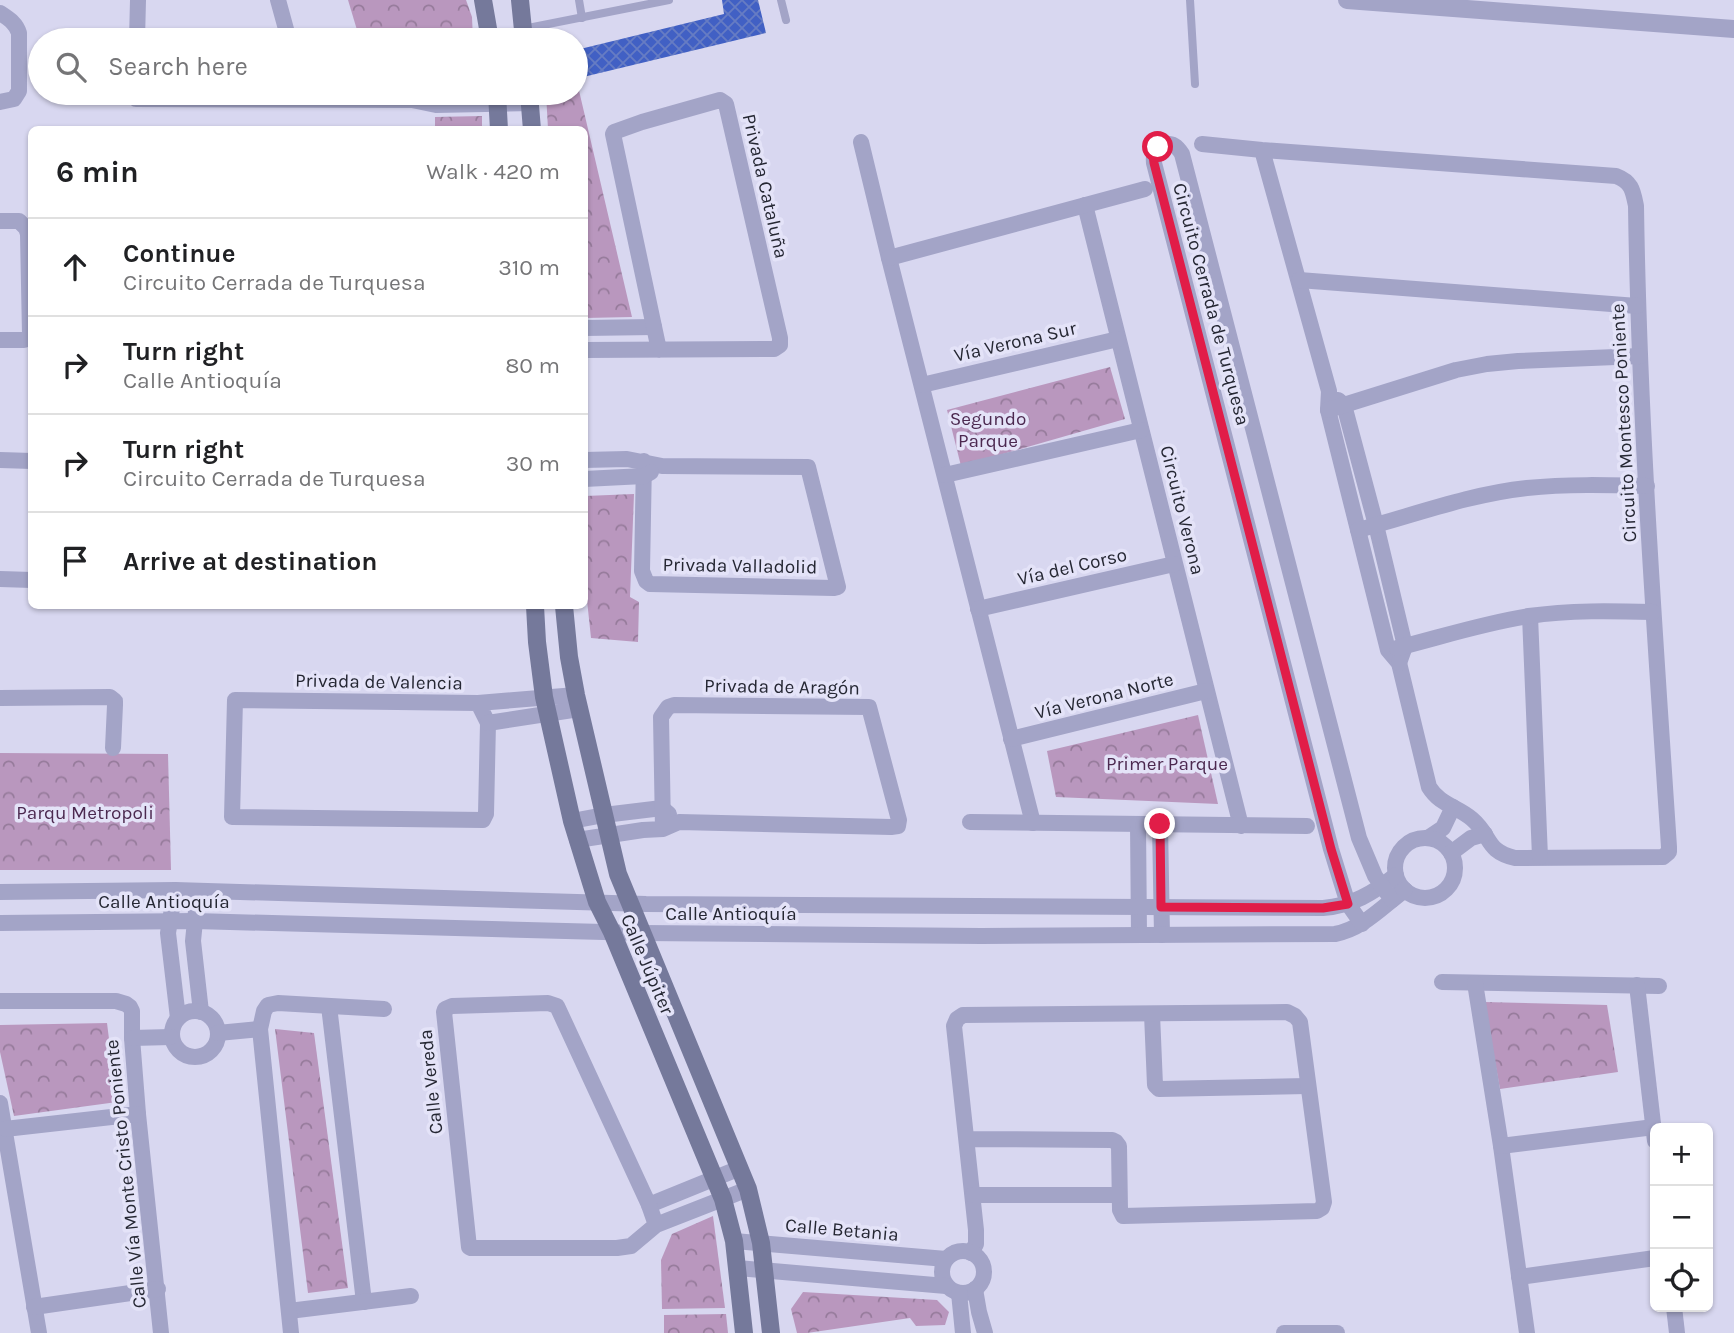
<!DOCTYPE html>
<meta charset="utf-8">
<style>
:root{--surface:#fff;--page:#f6f6f6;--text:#202124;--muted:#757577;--line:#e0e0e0}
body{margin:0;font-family:Karla,sans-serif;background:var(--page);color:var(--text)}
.controls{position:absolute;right:21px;bottom:21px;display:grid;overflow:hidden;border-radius:10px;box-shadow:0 2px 5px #0004}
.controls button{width:63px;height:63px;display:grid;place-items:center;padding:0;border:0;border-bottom:2px solid var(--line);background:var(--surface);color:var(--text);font:35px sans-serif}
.stop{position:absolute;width:21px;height:21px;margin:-16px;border:5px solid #e11d48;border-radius:50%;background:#fff}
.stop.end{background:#e11d48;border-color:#fff;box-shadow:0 2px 7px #0008}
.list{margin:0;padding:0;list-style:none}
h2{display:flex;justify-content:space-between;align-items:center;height:91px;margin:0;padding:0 28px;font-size:30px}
h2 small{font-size:23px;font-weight:400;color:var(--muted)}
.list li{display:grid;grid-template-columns:46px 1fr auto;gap:21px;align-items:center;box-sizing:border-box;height:98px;padding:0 28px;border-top:2px solid var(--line)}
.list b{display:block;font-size:26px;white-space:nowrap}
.list p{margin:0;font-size:23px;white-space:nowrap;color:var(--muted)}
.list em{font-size:23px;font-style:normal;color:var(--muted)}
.icon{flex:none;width:38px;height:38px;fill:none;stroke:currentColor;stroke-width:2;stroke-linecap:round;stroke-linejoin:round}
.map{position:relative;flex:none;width:1734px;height:1333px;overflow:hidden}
.search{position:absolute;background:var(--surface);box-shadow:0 2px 5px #0004;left:28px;top:28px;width:560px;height:77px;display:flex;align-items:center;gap:18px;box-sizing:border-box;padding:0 24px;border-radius:38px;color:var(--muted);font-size:26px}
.panel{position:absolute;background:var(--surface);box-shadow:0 2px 5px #0004;left:28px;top:126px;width:560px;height:483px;border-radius:10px}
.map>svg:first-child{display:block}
.park{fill:url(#park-crowns)}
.building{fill:url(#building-cross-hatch)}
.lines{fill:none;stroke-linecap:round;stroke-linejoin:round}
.service{stroke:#a3a4c7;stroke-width:8}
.minor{stroke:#a3a4c7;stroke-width:16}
.tertiary{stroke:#a3a4c7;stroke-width:18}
.secondary{stroke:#75799b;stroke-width:18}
.route{stroke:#e11d48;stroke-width:9}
.labels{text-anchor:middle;stroke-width:7;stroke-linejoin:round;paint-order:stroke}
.street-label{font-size:19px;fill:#252733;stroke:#e4e3f8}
.park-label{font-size:19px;fill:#4c2950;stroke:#e4e3f8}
</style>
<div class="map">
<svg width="1734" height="1333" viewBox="0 0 1734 1333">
<defs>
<pattern id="park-crowns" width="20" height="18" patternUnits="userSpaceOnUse" patternTransform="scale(1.75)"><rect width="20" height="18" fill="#b997be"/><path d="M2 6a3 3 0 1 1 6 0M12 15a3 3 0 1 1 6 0" fill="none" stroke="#967b9b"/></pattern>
<pattern id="building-cross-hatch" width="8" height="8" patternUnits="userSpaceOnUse" patternTransform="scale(1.75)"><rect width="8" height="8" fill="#4160c4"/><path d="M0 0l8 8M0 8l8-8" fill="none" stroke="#667cc3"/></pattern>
</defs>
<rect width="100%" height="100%" fill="#d8d7f0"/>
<g class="park">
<polygon points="348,0 466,0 472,17 473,40 360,40"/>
<polygon points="577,82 632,317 585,318 584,130 548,129 546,93 576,93"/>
<polygon points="482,116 482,129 435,129 435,117"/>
<polygon points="1110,367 1125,419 961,466 947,410"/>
<polygon points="634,494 630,597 639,602 638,642 591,638 584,572 585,496"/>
<polygon points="1198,715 1218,804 1056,797 1047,751"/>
<polygon points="0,753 168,754 171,870 0,870"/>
<polygon points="1484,1002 1607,1005 1618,1072 1500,1089"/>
<polygon points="107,1023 117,1102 14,1116 0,1052 0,1025"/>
<polygon points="275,1029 314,1033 348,1288 308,1293"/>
<polygon points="713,1216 725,1308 662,1309 661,1260 672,1234"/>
<polygon points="803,1292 937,1300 949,1312 945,1325 916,1326 910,1318 807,1333 797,1333 791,1309"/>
<polygon points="726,1314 728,1333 664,1333 664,1315"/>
</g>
<polygon class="building" points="722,0 758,0 766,33 579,78 576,66 576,50 724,14"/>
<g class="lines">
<g class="service">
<polyline points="579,0 582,18"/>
<polyline points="781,0 786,20"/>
<polyline points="1190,0 1195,84"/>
<polyline points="523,29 669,0"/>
</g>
<g class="minor">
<polyline points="278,0 289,40"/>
<path d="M0,13C9,19 16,23 19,33V91L14,99L0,102"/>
<polyline points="137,40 138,0"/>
<polyline points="136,93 136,99 412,100 436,105 530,103"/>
<polyline points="861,142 889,258 1033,823"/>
<path d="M1202,144L1262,150L1616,176C1632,182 1633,191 1636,206C1639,420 1655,634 1669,847V852L1663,857L1515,858C1485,851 1492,836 1472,819C1457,806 1440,805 1429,787L1399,663L1388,650L1328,410L1329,391L1262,150"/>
<polyline points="1085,205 1241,826"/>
<polyline points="0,221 19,221 26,228 28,234 30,334 27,339 24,340 0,340"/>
<polyline points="889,258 1145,189"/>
<polyline points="1299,280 1637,306"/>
<polyline points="584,328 654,327"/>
<polyline points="584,350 774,349 780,345 780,338 726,104 720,100 642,122 614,132 613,134 659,350"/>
<polyline points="922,385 1118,339"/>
<polyline points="1338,400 1344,405 1376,525 1405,646 1399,663"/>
<polyline points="1328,410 1456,370 1487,364 1518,361 1640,356"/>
<polyline points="0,460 32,461"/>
<polyline points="584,460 627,459 662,466 808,467 838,587 834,588 650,584 646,581 642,571 644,461"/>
<polyline points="945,475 1141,430"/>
<polyline points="584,479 644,476 651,472"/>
<path d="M1358,530C1414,515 1470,494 1527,488C1567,484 1607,485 1647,486"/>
<polyline points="0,579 32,580"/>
<polyline points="978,609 1174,564"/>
<polyline points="1530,616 1540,857"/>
<path d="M1397,648C1441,637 1484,623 1529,616C1570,610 1612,611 1653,612"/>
<polyline points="0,698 110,697 115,701 115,705 113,748"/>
<polyline points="478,703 488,723 486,814 483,820 232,817 235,700 478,703 576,695"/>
<polyline points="488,723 579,709"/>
<polyline points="1011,739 1206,691"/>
<polyline points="572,821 604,815 662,808 669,814"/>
<polyline points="970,822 1307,826"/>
<polyline points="1138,824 1139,935"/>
<polyline points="1160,824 1162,935"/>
<polyline points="1428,838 1443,828 1453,807"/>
<circle cx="1425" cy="868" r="30"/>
<polyline points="577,840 643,830 663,829 679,822 891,827 898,826 899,820 869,707 674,705 668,707 661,717 663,829"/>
<polyline points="1451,853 1471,838 1485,834"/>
<polyline points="175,890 168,933 178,1018"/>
<polyline points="198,891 193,941 201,1012"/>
<path d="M0,892L175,890L646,904L1323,908C1352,906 1373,893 1396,875"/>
<path d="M0,923L195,921L642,933L981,936L1335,934C1363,929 1383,906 1405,890"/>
<path d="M1362,924L1348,904L1331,849L1154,163C1153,154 1155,149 1163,144C1173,143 1177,146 1182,154L1359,838L1375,876L1392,900"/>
<polyline points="1442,982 1659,986"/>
<polyline points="1475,983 1501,1146 1527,1333"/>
<polyline points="1637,985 1655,1141"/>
<polyline points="0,1001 116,1001 126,1004 130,1007 132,1011 132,1038 138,1114 161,1333"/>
<polyline points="329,1006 364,1302"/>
<circle cx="195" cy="1034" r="23"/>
<polyline points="1152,1014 1155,1085 1159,1089 1307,1086"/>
<polyline points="218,1033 260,1029"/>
<polyline points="132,1038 171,1037"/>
<polyline points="0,1103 39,1333"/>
<polyline points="5,1129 138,1114"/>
<polyline points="967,1139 1112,1140 1116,1142 1119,1146 1120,1210 1123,1216 1317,1211 1322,1208 1324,1202 1300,1022 1295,1016 1287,1012 963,1015 957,1019 954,1026 976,1230 976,1244 971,1253"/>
<polyline points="1501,1146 1654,1127"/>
<polyline points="973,1195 1119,1195"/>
<polyline points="649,1205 740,1168"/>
<polyline points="656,1225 649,1205 557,1006 548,1003 452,1006 445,1009 444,1012 469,1247 471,1248 617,1248 631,1246 656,1225 748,1189"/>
<polyline points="734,1241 946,1259"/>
<circle cx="963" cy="1272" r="21"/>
<polyline points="737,1268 946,1286"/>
<polyline points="1519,1277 1655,1258"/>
<polyline points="975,1289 979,1312 985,1333"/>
<polyline points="959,1293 963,1333"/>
<polyline points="34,1307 158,1289"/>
<polyline points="1674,1307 1677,1333"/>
<polyline points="289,1311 411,1296"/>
<polyline points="291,1333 260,1029 264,1011 268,1005 278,1003 384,1009"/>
<polyline points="1284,1333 1337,1333"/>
</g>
<polyline class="tertiary" points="1347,0 1734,29"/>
<g class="secondary">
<polyline points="483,0 490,40"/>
<polyline points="520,0 524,40"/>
<polyline points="497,93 499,130"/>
<polyline points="529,93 532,130"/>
<polyline points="535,606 537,642 544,697 572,821 597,902 612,932 723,1199 734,1241 744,1333"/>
<polyline points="564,606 569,657 576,695 618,874 748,1189 761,1243 771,1333"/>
</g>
</g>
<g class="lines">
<polyline class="route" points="1158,147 1153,155 1154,163 1331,849 1348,904 1323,908 1161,907 1160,824"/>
</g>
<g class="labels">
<g class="street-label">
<text transform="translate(766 186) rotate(77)" y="7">Privada Cataluña</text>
<text transform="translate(1212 304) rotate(75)" y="7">Circuito Cerrada de Turquesa</text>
<text transform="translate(1015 341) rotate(-13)" y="7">Vía Verona Sur</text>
<text transform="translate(1623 423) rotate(-93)" y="7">Circuito Montesco Poniente</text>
<text transform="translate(1183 510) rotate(76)" y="7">Circuito Verona</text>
<text transform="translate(740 565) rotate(1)" y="7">Privada Valladolid</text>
<text transform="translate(1072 566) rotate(-13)" y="7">Vía del Corso</text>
<text transform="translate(379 681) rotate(1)" y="7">Privada de Valencia</text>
<text transform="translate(782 686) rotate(1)" y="7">Privada de Aragón</text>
<text transform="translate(1104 695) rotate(-14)" y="7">Vía Verona Norte</text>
<text x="164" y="908">Calle Antioquía</text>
<text x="731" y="920">Calle Antioquía</text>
<text transform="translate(648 964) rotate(67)" y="7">Calle Júpiter</text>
<text transform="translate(430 1082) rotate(-96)" y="7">Calle Vereda</text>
<text transform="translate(125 1174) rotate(-96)" y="7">Calle Vía Monte Cristo Poniente</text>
<text transform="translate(842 1229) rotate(5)" y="7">Calle Betania</text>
</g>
<g class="park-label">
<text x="988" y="425">Segundo<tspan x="988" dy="22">Parque</tspan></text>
<text x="1167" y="770">Primer Parque</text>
<text x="85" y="819">Parqu Metropoli</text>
</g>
</g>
</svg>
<div class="controls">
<button>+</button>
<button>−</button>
<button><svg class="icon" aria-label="locate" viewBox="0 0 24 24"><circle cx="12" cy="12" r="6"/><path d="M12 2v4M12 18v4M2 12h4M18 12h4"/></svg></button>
</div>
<div class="stop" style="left:1158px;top:147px"></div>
<div class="stop end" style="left:1160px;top:824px"></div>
<div class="search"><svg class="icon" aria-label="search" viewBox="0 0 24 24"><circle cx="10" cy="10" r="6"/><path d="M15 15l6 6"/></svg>Search here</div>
<section class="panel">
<h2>6 min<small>Walk · 420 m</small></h2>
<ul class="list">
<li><svg class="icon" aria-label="ahead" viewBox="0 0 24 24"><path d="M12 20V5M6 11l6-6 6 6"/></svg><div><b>Continue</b><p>Circuito Cerrada de Turquesa</p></div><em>310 m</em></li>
<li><svg class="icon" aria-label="right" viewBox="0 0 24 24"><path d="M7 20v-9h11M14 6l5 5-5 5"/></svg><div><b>Turn right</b><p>Calle Antioquía</p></div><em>80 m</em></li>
<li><svg class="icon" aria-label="right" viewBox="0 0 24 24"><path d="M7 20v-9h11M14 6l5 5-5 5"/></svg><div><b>Turn right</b><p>Circuito Cerrada de Turquesa</p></div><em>30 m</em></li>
<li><svg class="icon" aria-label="arrive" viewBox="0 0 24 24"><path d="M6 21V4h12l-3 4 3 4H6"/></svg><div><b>Arrive at destination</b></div></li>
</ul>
</section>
</div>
